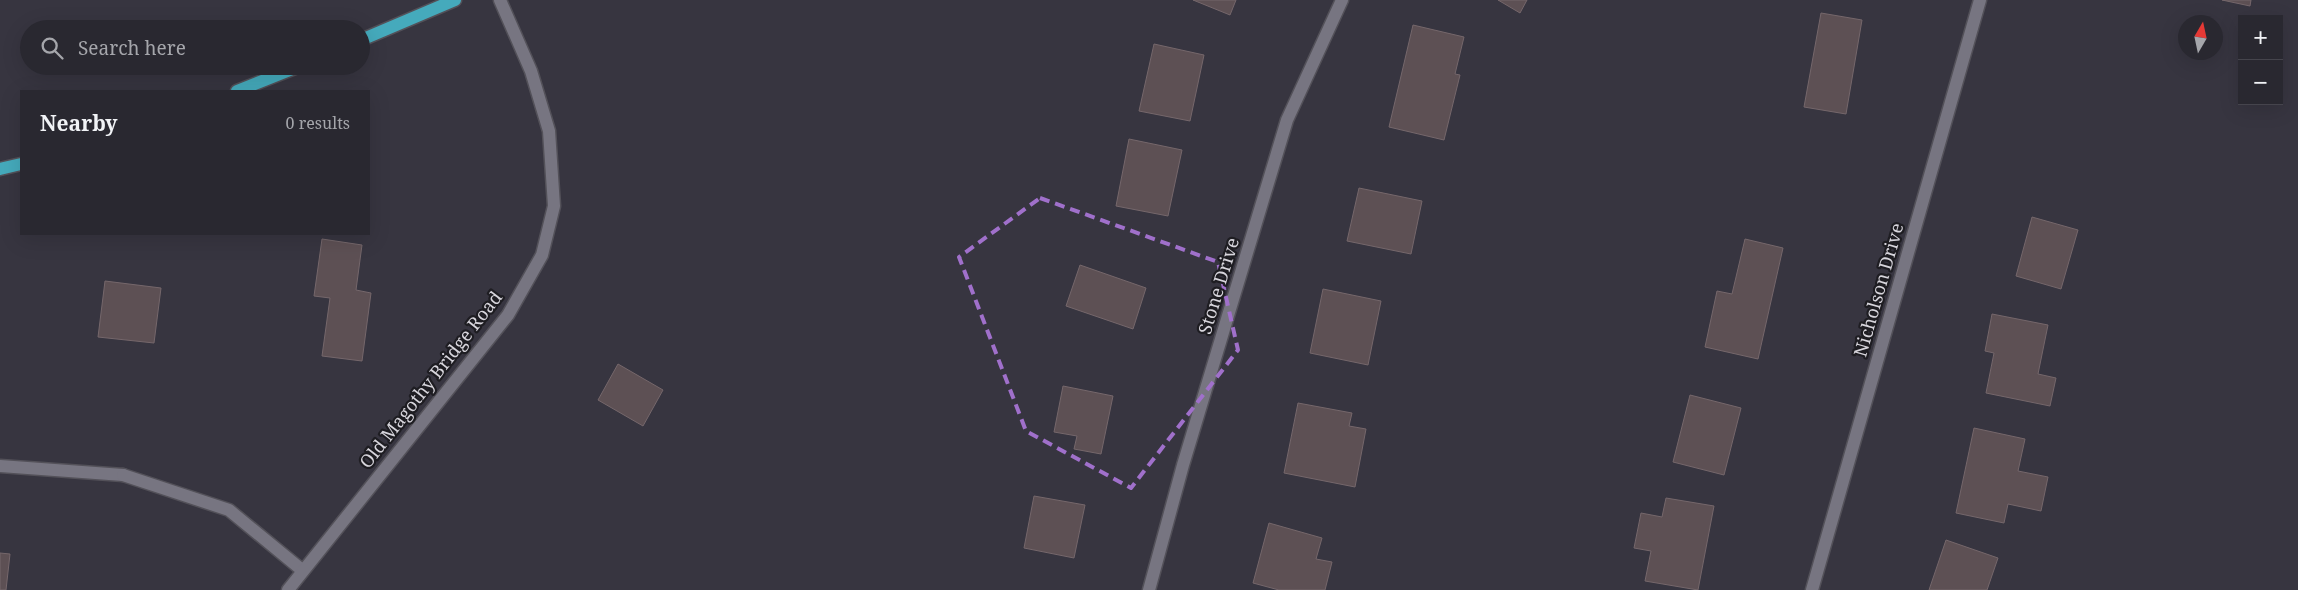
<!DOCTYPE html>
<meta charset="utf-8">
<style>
:root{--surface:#292830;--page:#35343c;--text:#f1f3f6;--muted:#a5a6ab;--line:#45444c}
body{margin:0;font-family:"Noto Serif",serif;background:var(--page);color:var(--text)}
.controls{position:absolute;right:15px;top:15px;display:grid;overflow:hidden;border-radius:0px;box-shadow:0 5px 20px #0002}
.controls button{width:45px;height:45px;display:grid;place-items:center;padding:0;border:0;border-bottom:1px solid var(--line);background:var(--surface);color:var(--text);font:25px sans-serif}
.compass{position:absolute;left:2178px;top:15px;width:45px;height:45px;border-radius:50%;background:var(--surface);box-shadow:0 5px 20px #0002;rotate:9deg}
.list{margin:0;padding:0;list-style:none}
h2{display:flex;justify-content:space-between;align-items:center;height:65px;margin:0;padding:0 20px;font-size:21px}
h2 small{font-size:16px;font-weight:400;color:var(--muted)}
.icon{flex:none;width:28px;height:28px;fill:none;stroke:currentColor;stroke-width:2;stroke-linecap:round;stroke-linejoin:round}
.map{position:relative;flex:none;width:2298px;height:590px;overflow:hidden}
.search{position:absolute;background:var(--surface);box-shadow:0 5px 20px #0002;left:20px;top:20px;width:350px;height:55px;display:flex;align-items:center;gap:12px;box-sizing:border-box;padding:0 18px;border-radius:28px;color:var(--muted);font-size:19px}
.panel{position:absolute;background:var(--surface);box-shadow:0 5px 20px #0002;left:20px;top:90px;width:350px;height:145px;border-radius:0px}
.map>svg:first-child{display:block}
.building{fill:#5d5054;stroke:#75676b}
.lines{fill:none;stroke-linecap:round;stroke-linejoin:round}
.service-casing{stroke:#535159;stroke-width:15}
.minor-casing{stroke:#535159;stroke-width:15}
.primary-casing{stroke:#535159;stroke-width:15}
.service{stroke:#777581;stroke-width:12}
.minor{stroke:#777581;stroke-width:12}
.primary{stroke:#45aabc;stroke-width:12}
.marked{fill:none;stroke:#a070cb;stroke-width:4;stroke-dasharray:10 6;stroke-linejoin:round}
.labels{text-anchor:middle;stroke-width:4.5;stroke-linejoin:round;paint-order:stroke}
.street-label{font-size:18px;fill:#d7d5dc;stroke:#1e1d22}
</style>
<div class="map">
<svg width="2298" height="590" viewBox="0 0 2298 590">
<rect width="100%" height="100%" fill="#373540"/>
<g class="building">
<polygon points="1193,0 1236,0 1230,15"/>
<polygon points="1498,0 1527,0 1520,13"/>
<polygon points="2222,0 2251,0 2250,6"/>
<polygon points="1821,13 1862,20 1846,114 1804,107"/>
<polygon points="1413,25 1464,37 1455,74 1460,75 1444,140 1389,127"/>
<polygon points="1154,44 1204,55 1190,121 1139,111"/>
<polygon points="1129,139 1182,150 1168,216 1116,206"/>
<polygon points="1359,188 1422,201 1411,254 1347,241"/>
<polygon points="2032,217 2078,230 2061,289 2016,276"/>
<polygon points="322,239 362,245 356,290 371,293 362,361 322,356 330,298 314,296"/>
<polygon points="1745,239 1783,248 1758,359 1705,347 1717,291 1732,294"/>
<polygon points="1080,265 1146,288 1133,329 1066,306"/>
<polygon points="105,281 161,288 154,343 98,337"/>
<polygon points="1323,289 1381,301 1368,365 1310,353"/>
<polygon points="1992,314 2048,325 2038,374 2056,378 2050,406 1986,393 1994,353 1985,351"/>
<polygon points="618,364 663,390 643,426 598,400"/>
<polygon points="1063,386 1113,396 1101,454 1074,449 1077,436 1054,432"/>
<polygon points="1690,395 1741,408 1724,475 1673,462"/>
<polygon points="1298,403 1352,413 1349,426 1366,429 1355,487 1284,473"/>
<polygon points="1974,428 2025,439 2018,471 2048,477 2041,511 2008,504 2004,523 1956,513"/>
<polygon points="1034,496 1085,505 1074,558 1024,548"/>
<polygon points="1666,498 1714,506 1698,590 1645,581 1651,551 1634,548 1641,513 1662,517"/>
<polygon points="1269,523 1322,538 1316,559 1332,562 1325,590 1279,590 1253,583"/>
<polygon points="1946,540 1998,558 1987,590 1929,590"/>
<polygon points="0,553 10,554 6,590 0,590"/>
</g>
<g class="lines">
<g class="service-casing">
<polyline id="service" points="0,466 123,475"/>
</g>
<g class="minor-casing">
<g id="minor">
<polyline points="123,475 229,510 302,570"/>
<polyline points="288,590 508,315 542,255 554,206 549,131 531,71 500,0"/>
<polyline points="1149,590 1183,465 1287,120 1342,0"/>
<polyline points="1812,590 1980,0"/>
</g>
</g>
<g class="primary-casing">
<g id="primary">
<polyline points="361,40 455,0"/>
<polyline points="237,91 300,66"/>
<polyline points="0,169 21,164"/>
</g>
</g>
<use href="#service" class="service"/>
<use href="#minor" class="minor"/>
<use href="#primary" class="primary"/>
</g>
<path class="marked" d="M1040,198L1218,262L1238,350L1131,488L1026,431L959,257Z"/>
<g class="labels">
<g class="street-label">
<text transform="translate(1219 286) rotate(-73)" y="6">Stone Drive</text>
<text transform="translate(1879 290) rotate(-74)" y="6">Nicholson Drive</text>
<text transform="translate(431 380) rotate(-52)" y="6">Old Magothy Bridge Road</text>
</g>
</g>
</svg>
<div class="controls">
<button>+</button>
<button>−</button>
</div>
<svg class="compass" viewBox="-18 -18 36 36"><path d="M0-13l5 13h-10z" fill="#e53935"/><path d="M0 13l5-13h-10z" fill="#a5a6ab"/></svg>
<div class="search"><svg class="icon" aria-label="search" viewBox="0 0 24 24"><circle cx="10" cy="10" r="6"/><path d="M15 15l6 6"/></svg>Search here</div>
<section class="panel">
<h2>Nearby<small>0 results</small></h2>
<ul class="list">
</ul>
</section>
</div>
